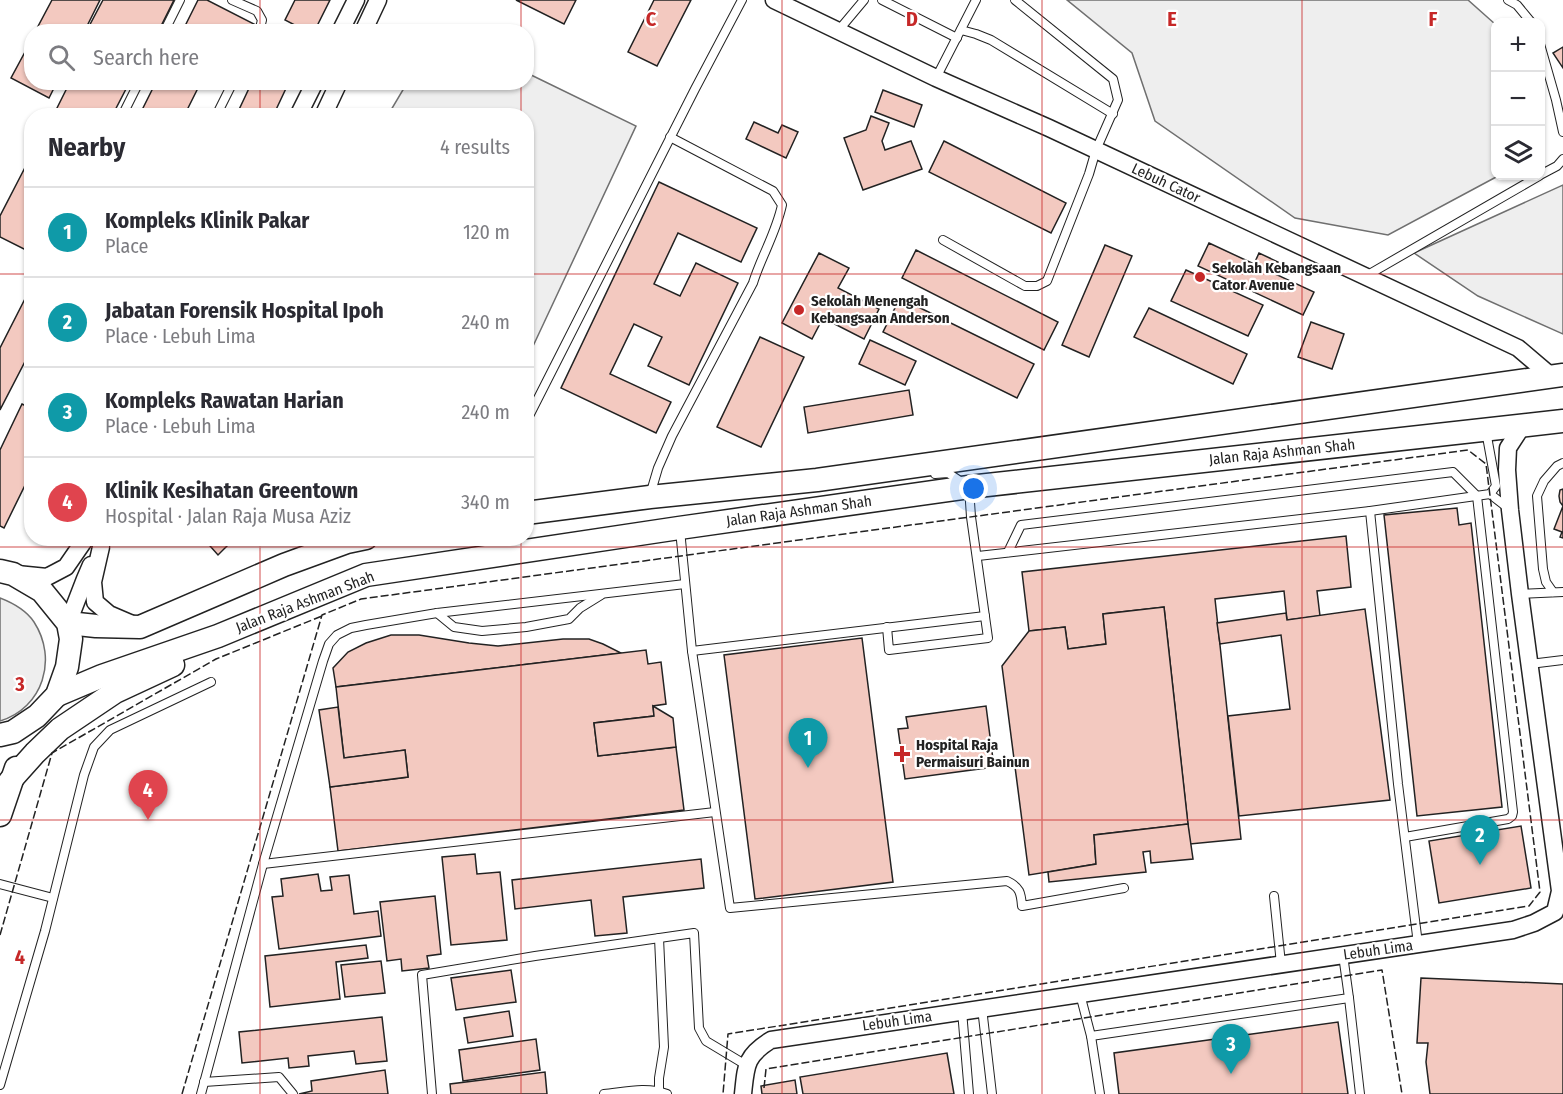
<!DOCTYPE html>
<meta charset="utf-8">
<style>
:root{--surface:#fff;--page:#f2f2f3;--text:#2b2b33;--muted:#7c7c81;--line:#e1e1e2;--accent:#d93025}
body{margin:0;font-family:"Fira Sans Condensed",sans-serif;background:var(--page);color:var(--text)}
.controls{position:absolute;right:18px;top:18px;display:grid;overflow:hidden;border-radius:12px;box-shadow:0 2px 4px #0004}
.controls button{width:54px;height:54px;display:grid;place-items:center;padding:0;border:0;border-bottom:2px solid var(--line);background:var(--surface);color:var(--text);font:30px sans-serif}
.you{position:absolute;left:974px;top:489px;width:21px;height:21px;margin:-15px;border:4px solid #fff;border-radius:50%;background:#1a73e8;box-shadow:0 0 0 9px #1a73e833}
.badge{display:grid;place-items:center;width:39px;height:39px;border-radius:50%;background:var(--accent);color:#fff;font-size:20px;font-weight:700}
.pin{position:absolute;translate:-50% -50px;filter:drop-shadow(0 2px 3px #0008)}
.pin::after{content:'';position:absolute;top:32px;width:21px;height:18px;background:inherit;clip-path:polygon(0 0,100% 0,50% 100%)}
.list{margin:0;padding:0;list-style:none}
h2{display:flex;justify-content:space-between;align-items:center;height:78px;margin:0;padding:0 24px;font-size:26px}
h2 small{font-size:20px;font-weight:400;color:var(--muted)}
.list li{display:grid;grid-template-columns:39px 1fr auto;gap:18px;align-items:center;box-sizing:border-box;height:90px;padding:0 24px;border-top:2px solid var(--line)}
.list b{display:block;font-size:22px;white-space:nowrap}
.list p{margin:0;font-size:20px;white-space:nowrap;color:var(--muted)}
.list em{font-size:20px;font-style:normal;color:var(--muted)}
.icon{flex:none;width:33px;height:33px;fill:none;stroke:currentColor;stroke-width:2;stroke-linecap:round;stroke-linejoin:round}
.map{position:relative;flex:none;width:1563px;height:1094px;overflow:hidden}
.search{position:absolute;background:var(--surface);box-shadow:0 2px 4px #0004;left:24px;top:24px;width:510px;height:66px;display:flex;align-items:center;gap:15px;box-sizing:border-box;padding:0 21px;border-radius:24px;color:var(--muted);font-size:22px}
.panel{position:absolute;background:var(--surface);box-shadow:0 2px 4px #0004;left:24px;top:108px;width:510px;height:438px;border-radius:24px}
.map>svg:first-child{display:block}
.green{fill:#eee;stroke:#6f6f6f;stroke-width:1.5}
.building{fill:#f3c9c0;stroke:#222;stroke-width:1.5}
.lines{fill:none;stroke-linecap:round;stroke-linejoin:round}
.service-casing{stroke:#222;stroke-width:10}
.minor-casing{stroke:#222;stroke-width:19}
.secondary-casing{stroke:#222;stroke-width:25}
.service{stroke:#fff;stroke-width:8}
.minor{stroke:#fff;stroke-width:16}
.secondary{stroke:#fff;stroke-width:22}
.fence{stroke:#222;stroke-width:1.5;stroke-dasharray:8 3;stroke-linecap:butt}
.grid{fill:none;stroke:#c62828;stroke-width:1.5;stroke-opacity:0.55}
.poi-dot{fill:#c62828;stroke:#fff;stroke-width:2}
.labels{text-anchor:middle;stroke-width:4.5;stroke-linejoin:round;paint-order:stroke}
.street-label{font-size:15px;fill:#222;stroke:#fff}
.poi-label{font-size:15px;font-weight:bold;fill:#222;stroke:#fff;text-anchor:start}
.grid-label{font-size:20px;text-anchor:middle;font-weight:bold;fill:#c62828;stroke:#fff;stroke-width:4.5;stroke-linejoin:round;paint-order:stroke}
</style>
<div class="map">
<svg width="1563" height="1094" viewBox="0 0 1563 1094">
<rect width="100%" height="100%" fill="#fff"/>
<g class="green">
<polygon points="1067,0 1468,0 1495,24 1496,176 1498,176 1388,235 1295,218 1155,121 1132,53"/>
<polygon points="527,73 636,126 527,359 526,116 388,115 407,83 526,82"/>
<polygon points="1563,185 1563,334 1478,296 1414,253"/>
<path d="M0,598C13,603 26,610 34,622C58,659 43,708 0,721Z"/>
</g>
<g class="building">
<polygon points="52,0 100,0 84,32 35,32"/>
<polygon points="103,0 174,0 158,32 86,32"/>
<polygon points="198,0 207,0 256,25 252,32 182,32"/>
<polygon points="295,0 330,0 314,32 308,32 285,20"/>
<polygon points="516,0 576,0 564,24"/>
<polygon points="654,0 691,0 657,66 628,52"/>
<polygon points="32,39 32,82 57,82 49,98 11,78"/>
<polygon points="1563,47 1563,68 1553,53"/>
<polygon points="70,82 119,82 127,87 112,116 53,116"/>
<polygon points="156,82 201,82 184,116 139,116"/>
<polygon points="252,82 289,82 273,116 236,116"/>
<polygon points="883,90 922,105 914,127 875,112"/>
<polygon points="871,116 889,123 882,141 885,150 911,141 922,169 863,190 844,138 866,130"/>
<polygon points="754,122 778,133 782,125 798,132 786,158 746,139"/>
<polygon points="944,141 1066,203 1051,233 929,172"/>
<polygon points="32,154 32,249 30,252 0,237 0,216"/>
<polygon points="659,182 757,228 741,262 678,233 654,284 680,296 696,263 738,283 689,385 648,366 662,337 634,324 610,374 671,402 656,433 561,388"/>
<polygon points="1209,243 1254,264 1259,253 1278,262 1273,273 1314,292 1303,315 1198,266"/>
<polygon points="1105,245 1132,256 1089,357 1062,345"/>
<polygon points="916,250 1058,322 1044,350 902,278"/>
<polygon points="819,253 849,268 838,288 879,309 864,339 823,318 812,339 782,323"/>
<polygon points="1186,270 1263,305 1248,336 1171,301"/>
<polygon points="31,287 32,348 0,410 0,348"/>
<polygon points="900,298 1034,364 1017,398 883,332"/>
<polygon points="1149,308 1247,354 1233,384 1134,337"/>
<polygon points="1311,322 1344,334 1332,369 1298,357"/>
<polygon points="760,337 804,357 761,447 717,427"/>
<polygon points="870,340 916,361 905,385 859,364"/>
<polygon points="909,390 913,415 808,433 804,407"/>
<polygon points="22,404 32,409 32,471 4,528 0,526 0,450"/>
<polygon points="1563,489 1563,538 1560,537 1562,532 1554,529 1563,506 1560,502 1559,496 1560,490"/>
<polygon points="1457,508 1459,525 1471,523 1502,807 1417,816 1384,515"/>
<polygon points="1346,536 1351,587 1317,591 1320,616 1287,620 1284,591 1215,599 1241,839 1190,844 1164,607 1103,614 1106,644 1068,649 1065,627 1029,631 1022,572"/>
<polygon points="203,538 235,538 218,555"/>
<polygon points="1164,607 1188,824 1094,835 1096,864 1029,875 1002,666 1029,631 1065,627 1068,649 1106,644 1103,614"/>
<polygon points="1365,609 1390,800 1239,816 1228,716 1290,709 1281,635 1220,644 1217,623 1286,613 1287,620"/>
<polygon points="391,635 419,635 469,643 498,646 563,639 589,639 603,644 621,653 336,687 333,668 348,652 366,643"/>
<polygon points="862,638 893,882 755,899 724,655"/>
<polygon points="646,650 648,664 661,662 666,704 653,706 654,716 594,723 598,756 676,747 684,810 338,851 330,787 408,777 405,750 344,758 336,687"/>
<polygon points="653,706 673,718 676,747 598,756 594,723 654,716"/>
<polygon points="986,706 994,767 905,779 898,729 908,728 906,717"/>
<polygon points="338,707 344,758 405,750 408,777 330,787 319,710"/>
<polygon points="1188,824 1193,859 1151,863 1150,851 1143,852 1146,872 1049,882 1048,872 1096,864 1094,835"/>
<polygon points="1521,826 1531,888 1439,903 1429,841"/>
<polygon points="475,854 477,874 500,872 507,940 451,945 442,857"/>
<polygon points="701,859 704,888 623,897 627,933 595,936 591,900 515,909 512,880"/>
<polygon points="318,874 321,891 332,890 330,877 349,875 354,914 378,911 381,936 279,949 272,897 283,896 281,879"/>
<polygon points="435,896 441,954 427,956 429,968 402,971 401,959 387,961 380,902"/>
<polygon points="366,945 368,958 336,962 340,999 270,1007 265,956"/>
<polygon points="381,961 385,993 345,997 341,965"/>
<polygon points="511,970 516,1002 456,1010 451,978"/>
<polygon points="1421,978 1563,984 1563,1094 1430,1094 1426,1062 1428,1043 1417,1043"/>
<polygon points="509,1011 513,1036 468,1043 464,1018"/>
<polygon points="382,1017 387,1061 356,1064 354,1051 308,1056 309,1066 289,1068 288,1058 242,1063 239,1032"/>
<polygon points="1338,1022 1348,1094 1119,1094 1114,1053"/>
<polygon points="536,1039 540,1070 463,1081 459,1050"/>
<polygon points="947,1053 954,1094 803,1094 800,1077"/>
<polygon points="385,1070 388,1094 299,1094 312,1091 311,1081"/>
<polygon points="545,1072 547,1094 451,1094 450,1084"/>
<polygon points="795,1080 797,1094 762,1094 761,1086"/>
</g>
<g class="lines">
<g class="service-casing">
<g id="service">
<polyline points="232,0 257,11 262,20 259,32"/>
<polyline points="882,0 957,38"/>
<polyline points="1508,0 1517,5 1531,22"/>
<polyline points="961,30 976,34 991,40 1113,114"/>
<polyline points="838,31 864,0"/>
<polyline points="164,32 180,0"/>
<polyline points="1540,44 1556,100 1563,132"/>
<polyline points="936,78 976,0"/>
<polyline points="122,116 139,82"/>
<polyline points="216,116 233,82"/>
<polyline points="1540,175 1557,166 1563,159"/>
<polyline points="943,240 1025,286 1037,286 1047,281 1089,174 1096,150 1118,100 1113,79 1015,0"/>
<polyline points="1366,276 1539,176"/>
<polyline points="526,422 695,89 742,0"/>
<polyline points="1490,494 1508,508"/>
<path d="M650,495L658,468L672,436L753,283C761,257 776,233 782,205L773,191L670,137"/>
<polyline points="1370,511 1398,784 1418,944"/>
<path d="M680,530L692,651L730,908L1007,881C1020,887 1021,893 1022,906L1124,888"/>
<polyline points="1008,552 1021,525 1453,472 1477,496 1513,812 1512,816 1508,819 1405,837"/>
<polyline points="978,556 1370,511 1490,494 1496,486 1486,431"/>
<polyline points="1553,592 1546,582 1543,569 1537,496 1544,481 1557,466 1563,463"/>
<polyline points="1520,594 1563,592"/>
<polyline points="437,613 454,627 482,631 526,627 569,619 580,608 601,595"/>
<polyline points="887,627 889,650 988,638 971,517 969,487 948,473 935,474"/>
<polyline points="692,651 985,616"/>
<polyline points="1530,664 1563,660"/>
<polyline points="263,864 715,812"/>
<polyline points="0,884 53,898"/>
<polyline points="1274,896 1281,964"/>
<polyline points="659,938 664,1047 659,1078 659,1091"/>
<polyline points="1080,994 1091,1036 1349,998 1343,955"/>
<polyline points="1349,998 1360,1094"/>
<polyline points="982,1008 992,1094"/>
<polyline points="962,1011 969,1094"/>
<polyline points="1091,1036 1100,1094"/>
<polyline points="204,1082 279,1077 293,1094"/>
<polyline points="0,1085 45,931 84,775 94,747 110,730 211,682"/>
<polyline points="201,1094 263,864 323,661 329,644 337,635 351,628 366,625 437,613 685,584"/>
<polyline points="432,1094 422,975 535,956 694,933 699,1028 706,1041 746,1065"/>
<path d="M604,1094C624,1092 647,1086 667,1094"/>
</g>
</g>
<g class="minor-casing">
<g id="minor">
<polyline points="774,0 936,78 1049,128 1518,348 1551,376"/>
<polyline points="340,32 356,0"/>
<polyline points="363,32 378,0"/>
<polyline points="298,116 315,82"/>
<polyline points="323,116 339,82"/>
<polyline points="101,547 93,582 95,602 109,614 130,623"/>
<polyline points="17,574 47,577 66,567 86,538"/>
<polyline points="68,623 85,579 91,565"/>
<path d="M743,1094C746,1066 745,1056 771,1040L1513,930L1534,923L1555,912L1560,891L1520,594L1510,510L1507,470L1508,448L1523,425"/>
</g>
</g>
<g class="secondary-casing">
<g id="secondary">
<polyline points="526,513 650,497 817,480 1563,375"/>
<polyline points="0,571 13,574 42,591 68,623 71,639 67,667 57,695 37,716 13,732 0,735"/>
<polyline points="68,623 96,626 140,627 284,565 347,542 366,538"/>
<polyline points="57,695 102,676 218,636 366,575 679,528 969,487 1563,421"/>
<polyline points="10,781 35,753 60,729 115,692 173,665"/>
<polyline points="0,815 16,768"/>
</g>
</g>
<use href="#service" class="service"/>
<use href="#minor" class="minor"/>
<use href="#secondary" class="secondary"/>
<g class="fence">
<polyline points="0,935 52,753 216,659 322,616"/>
<polyline points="764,1088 766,1069 1382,970 1402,1094"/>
<polyline points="182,1094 322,615 361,599 1468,450 1486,464 1540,892 1529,906 728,1034 723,1094"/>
</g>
</g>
<path class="grid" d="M260,0V32M521,0V32M782,0V1094M1042,0V1094M1302,0V1094M260,82V116M521,82V116M0,274H32M526,274H1563M260,538V1094M521,538V1094M0,547H1563M0,820H1563"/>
<g class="poi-dot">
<circle cx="1200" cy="277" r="6"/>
<circle cx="799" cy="310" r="6"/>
<path d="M899 745h6v6h6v6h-6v6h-6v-6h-6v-6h6z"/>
</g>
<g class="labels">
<g class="street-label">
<text transform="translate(1166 183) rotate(25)" y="5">Lebuh Cator</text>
<text transform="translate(1282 452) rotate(-6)" y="5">Jalan Raja Ashman Shah</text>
<text transform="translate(799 511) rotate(-8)" y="5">Jalan Raja Ashman Shah</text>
<text transform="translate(305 602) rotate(-21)" y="5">Jalan Raja Ashman Shah</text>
<text transform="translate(1378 950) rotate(-8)" y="5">Lebuh Lima</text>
<text transform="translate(897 1021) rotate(-8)" y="5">Lebuh Lima</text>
</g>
<g class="poi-label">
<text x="1212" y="273">Sekolah Kebangsaan<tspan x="1212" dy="17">Cator Avenue</tspan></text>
<text x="811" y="306">Sekolah Menengah<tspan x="811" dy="17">Kebangsaan Anderson</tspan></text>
<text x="916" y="750">Hospital Raja<tspan x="916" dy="17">Permaisuri Bainun</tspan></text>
</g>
</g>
<g class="grid-label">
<text x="651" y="26">C</text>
<text x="912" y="26">D</text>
<text x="1172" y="26">E</text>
<text x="1433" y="26">F</text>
<text x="20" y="691">3</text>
<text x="20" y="964">4</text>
</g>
</svg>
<div class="controls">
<button>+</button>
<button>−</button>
<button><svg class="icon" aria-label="layers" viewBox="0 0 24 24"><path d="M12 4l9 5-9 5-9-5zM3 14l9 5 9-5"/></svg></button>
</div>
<div class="you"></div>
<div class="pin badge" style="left:808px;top:768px;background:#0f9aa8">1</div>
<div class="pin badge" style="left:1480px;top:865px;background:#0f9aa8">2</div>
<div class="pin badge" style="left:1231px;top:1074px;background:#0f9aa8">3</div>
<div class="pin badge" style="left:148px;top:820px;background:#e0444e">4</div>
<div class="search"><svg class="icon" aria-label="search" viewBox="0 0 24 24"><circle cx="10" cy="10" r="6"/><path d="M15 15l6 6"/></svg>Search here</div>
<section class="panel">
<h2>Nearby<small>4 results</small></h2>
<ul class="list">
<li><span class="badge" style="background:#0f9aa8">1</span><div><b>Kompleks Klinik Pakar</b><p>Place</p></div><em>120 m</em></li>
<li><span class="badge" style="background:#0f9aa8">2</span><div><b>Jabatan Forensik Hospital Ipoh</b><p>Place · Lebuh Lima</p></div><em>240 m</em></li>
<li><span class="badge" style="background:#0f9aa8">3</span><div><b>Kompleks Rawatan Harian</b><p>Place · Lebuh Lima</p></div><em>240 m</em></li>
<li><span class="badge" style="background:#e0444e">4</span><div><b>Klinik Kesihatan Greentown</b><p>Hospital · Jalan Raja Musa Aziz</p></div><em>340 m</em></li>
</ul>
</section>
</div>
